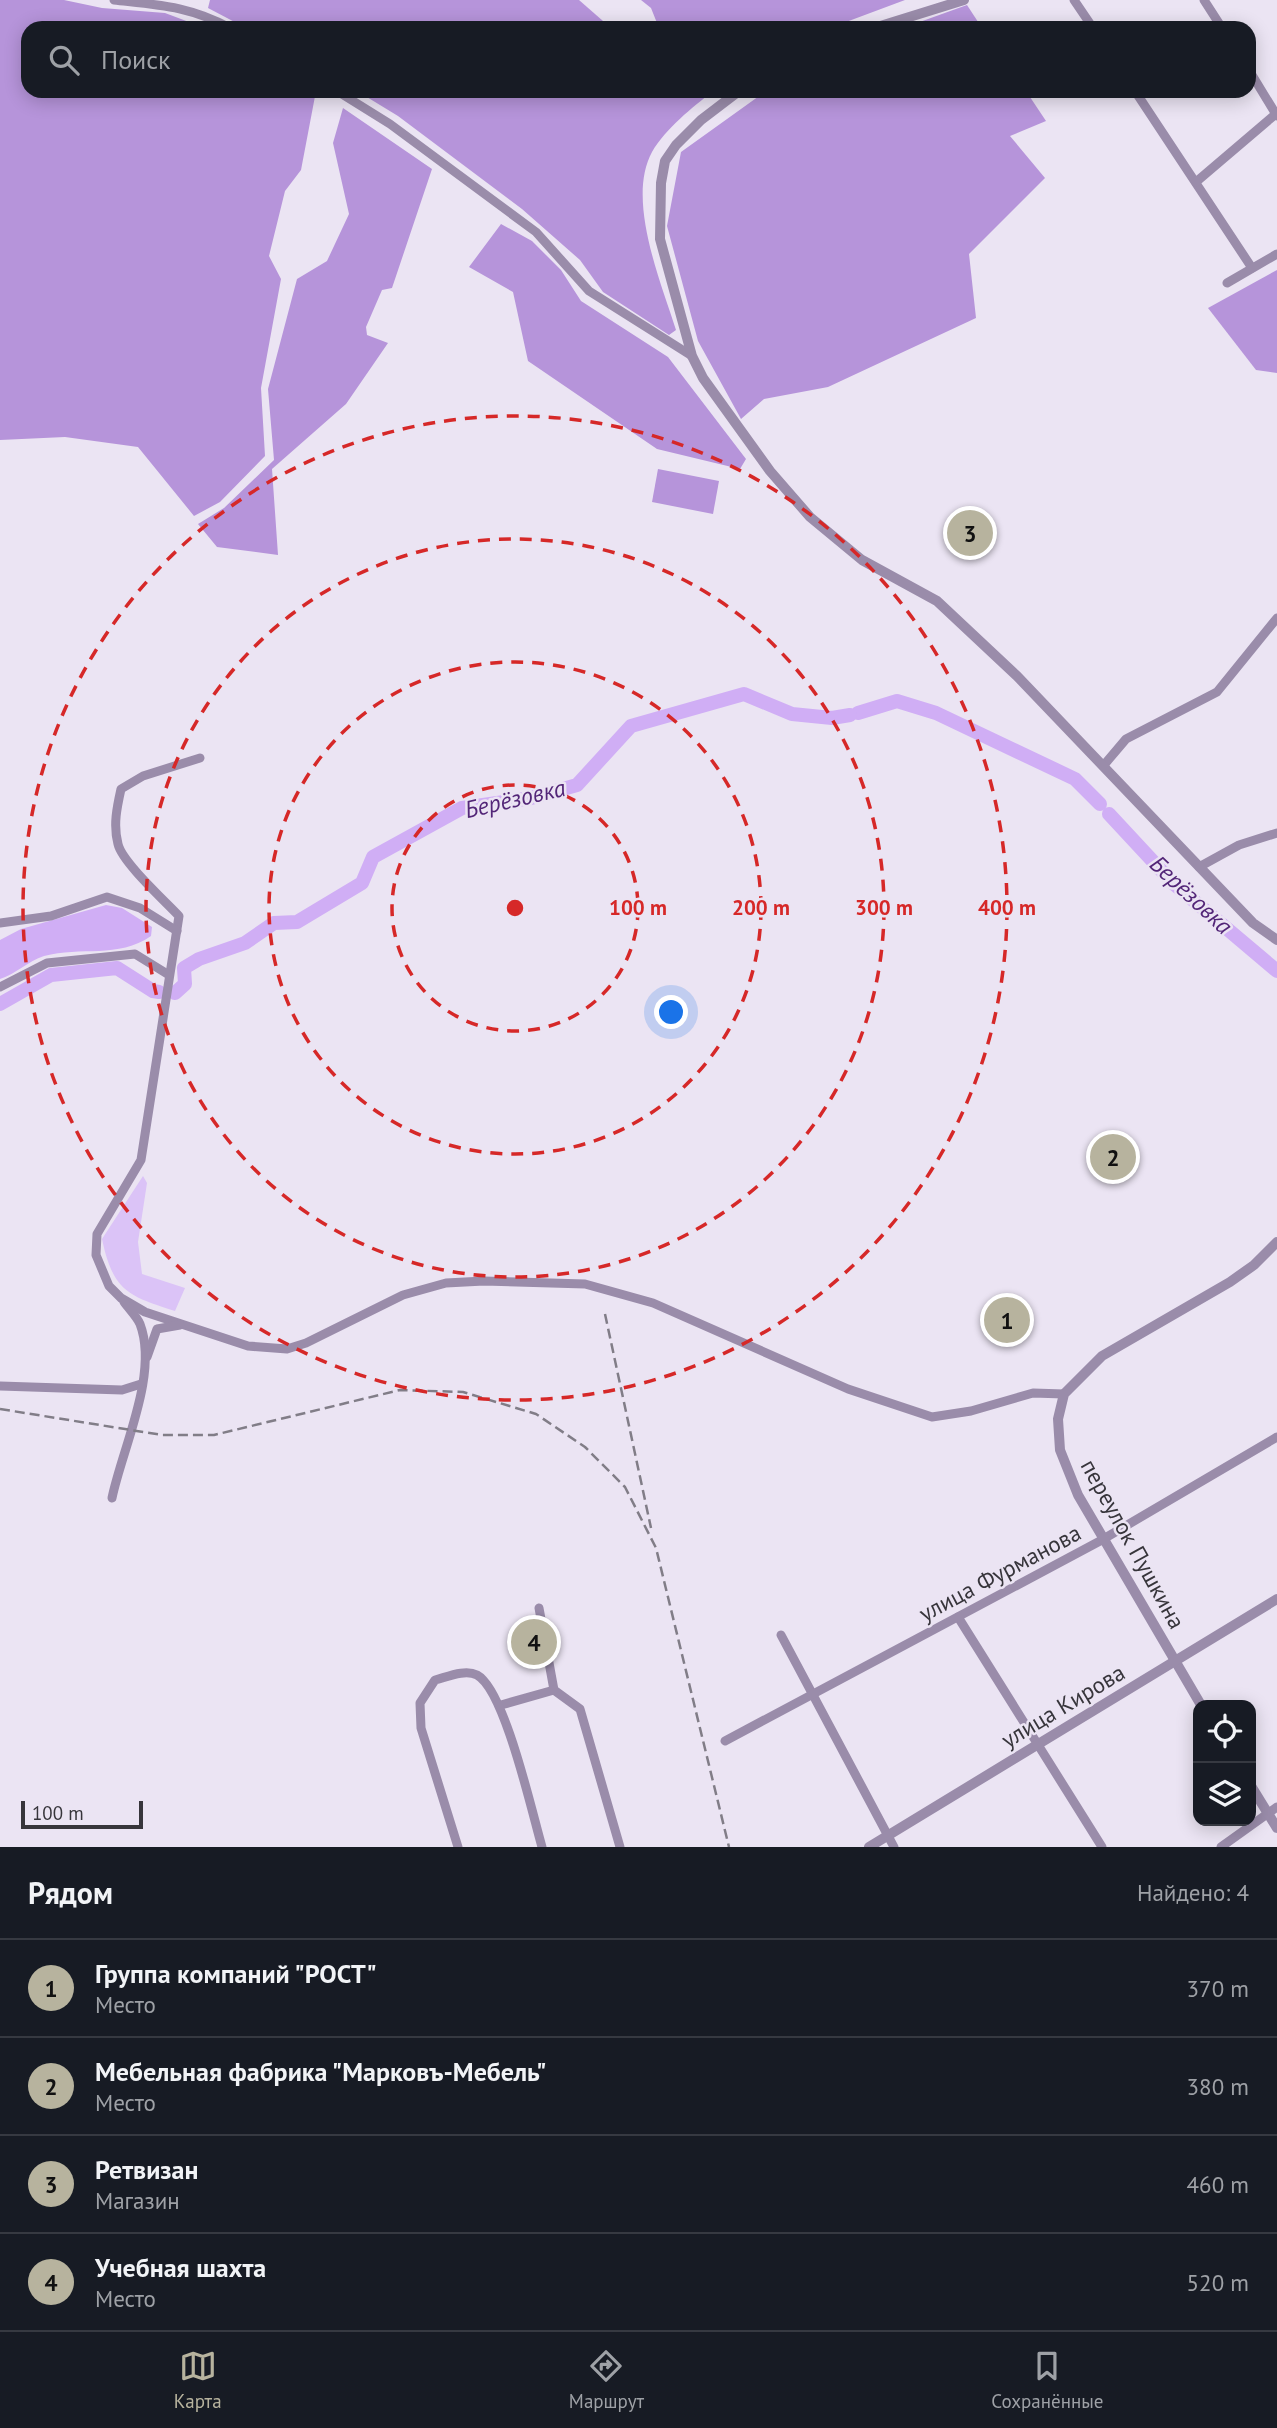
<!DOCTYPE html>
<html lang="ru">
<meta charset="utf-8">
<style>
:root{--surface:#171b24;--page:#242831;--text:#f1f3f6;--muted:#9ea1a6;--line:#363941;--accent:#b7b39e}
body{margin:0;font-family:"PT Sans",sans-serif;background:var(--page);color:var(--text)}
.controls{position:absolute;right:21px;bottom:21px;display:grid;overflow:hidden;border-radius:14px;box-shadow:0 4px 18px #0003}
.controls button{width:63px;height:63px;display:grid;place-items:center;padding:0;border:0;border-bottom:2px solid var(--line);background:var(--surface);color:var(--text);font:35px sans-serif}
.scale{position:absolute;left:21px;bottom:18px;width:122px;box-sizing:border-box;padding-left:7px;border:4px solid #37353b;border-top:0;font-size:19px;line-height:24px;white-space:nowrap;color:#37353b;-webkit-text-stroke:5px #ebe4f3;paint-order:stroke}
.you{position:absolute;left:672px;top:1013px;width:24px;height:24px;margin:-18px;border:5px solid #fff;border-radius:50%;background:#1a73e8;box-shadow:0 0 0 10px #1a73e833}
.badge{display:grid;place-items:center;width:46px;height:46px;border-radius:50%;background:var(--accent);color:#111;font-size:23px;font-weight:700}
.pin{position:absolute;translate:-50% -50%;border:4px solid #fff;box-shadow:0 2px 7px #0006}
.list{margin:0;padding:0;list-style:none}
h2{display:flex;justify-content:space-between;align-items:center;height:91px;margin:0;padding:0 28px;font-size:30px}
h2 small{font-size:23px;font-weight:400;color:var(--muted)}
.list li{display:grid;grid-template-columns:46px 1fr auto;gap:21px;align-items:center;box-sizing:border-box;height:98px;padding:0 28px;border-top:2px solid var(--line)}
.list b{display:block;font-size:26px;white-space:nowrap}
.list p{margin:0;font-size:23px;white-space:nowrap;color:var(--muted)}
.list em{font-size:23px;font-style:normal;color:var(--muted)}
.icon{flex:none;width:38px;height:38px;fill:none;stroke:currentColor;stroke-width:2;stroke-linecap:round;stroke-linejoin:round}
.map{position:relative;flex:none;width:1277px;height:1847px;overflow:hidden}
.search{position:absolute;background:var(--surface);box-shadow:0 4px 18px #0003;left:21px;right:21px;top:21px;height:77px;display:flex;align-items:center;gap:18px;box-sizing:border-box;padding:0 24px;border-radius:21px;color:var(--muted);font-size:26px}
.sheet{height:483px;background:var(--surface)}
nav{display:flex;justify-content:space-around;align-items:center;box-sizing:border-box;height:98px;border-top:2px solid var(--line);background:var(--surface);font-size:19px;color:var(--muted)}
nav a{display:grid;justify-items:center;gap:4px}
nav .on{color:var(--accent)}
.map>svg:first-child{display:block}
.green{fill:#dbc3f7}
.forest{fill:#b694da}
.water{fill:#d0aef5}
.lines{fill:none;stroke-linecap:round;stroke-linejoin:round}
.river{stroke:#d0aef5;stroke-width:14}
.minor{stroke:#9a8caa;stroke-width:9}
.tertiary{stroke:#9a8caa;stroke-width:10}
.rail{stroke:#817d87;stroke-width:2.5;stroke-dasharray:10 5;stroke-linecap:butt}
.ring{fill:none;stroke:#d62828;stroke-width:3.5;stroke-dasharray:12 9}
.labels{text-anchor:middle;stroke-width:5;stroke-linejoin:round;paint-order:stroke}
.street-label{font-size:23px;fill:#37353b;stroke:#ebe4f3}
.water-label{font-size:24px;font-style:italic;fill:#532678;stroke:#ebe4f3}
.centre{fill:#d62828;stroke:#ebe4f3;stroke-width:3.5}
.ring-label{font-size:21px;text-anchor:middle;font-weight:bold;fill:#d62828;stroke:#ebe4f3;stroke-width:5;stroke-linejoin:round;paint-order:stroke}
</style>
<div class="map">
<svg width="1277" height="1847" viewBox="0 0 1277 1847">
<rect width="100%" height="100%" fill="#ebe4f3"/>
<path class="green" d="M143,1176L147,1183L138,1242L142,1274L185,1288L175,1311C128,1296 113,1291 102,1239Z"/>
<g class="forest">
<polygon points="0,0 64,0 102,8 165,13 205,28 28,28 28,91 316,91 301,170 285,191 269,256 281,279 261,388 265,456 220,502 194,516 138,447 65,437 0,440"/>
<polygon points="210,0 579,0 611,28 246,28 208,8"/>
<polygon points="641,0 905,0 830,28 659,28 651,8"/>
<polygon points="967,5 982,28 903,28"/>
<path d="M357,91H713C692,108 666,128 652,152C626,200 661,282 676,330L669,335L603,292L580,260L522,209L398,116Z"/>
<polygon points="766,91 1026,91 1046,121 1010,136 1045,178 969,254 976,318 828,387 764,399 741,419 698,341 667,226 681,152"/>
<polygon points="343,108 432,169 392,288 382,290 366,327 367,335 388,343 346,404 272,469 278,555 217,547 198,524 224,508 274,460 268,389 297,279 327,261 349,214 333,143"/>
<polygon points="501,224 532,241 561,270 581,301 668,357 746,459 740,469 657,449 528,361 513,292 469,267"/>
<polygon points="1277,270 1277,373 1256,370 1208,308"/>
<polygon points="658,469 719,481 713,514 652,502"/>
</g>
<path class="water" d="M106,905L122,908L152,927L151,936C118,959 81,946 44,956C28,961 16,974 0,979V940L21,929Z"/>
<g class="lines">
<g class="river">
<polyline points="858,713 897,701 936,713 1075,779 1100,804"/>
<polyline points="1109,814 1174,884 1277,971"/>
<polyline points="175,993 185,984 184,968 199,959 245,943 274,923 297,922 362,883 373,857 462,808 531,798 577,785 631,726 744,694 792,714 832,718 850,715"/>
<polyline points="0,1004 51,975 117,968 153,991 159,992"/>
</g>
<g class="minor">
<path d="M114,0C159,5 189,6 230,28"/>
<polyline points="1074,0 1093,28"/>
<polyline points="1204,0 1222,28"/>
<polyline points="1249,70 1277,116"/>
<polyline points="337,91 390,124 536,232 589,291 692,356"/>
<polyline points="1135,91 1252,268"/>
<polyline points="1196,182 1277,113"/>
<polyline points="1227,283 1277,254"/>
<path d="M200,758L143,776L121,789C117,807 113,825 118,844C122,862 165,901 179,916L141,1160L97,1234L96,1255L109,1286L121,1298L145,1312L248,1346L287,1349L306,1343L403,1295L446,1283L484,1281L585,1284L653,1303L848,1389L932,1417L971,1411L1033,1393L1064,1394"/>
<polyline points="1104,765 1126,739 1217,692 1277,618"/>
<polyline points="1199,867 1239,845 1277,833"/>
<polyline points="0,923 51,916 107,897 140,908 177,931"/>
<polyline points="0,987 47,963 135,954 169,975"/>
<polyline points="147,1357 157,1329 180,1325"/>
<polyline points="0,1386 122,1390 141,1384"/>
<path d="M112,1498C122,1449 159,1374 140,1324C137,1317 129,1309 124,1302"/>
<polyline points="539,1608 554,1690 580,1709 620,1847"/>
<polyline points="958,1617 1102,1847"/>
<polyline points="781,1635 894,1847"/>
<polyline points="501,1705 554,1690"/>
<polyline points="725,1741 1100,1541 1277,1437"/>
<path d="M458,1847L421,1728L420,1703L435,1680C447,1677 465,1669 477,1675C505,1690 532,1813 542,1847"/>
<polyline points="1221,1847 1277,1807"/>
</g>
<g class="tertiary">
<polyline points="874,28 964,0"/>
<polyline points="739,91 701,120 676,145 665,161 661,183 660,239 692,356 703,378 770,471 810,517 862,560 937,601 1017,676 1253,923 1277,940"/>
<polyline points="1201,1705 1078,1495 1060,1450 1058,1419 1064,1394 1102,1356 1230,1282 1254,1265 1277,1242"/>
<polyline points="1251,1786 1277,1828"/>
<polyline points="869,1847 1277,1599"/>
</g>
<g class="rail">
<polyline points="605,1314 651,1528"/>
<polyline points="0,1409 162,1435 214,1435 400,1390 463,1392 536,1414 585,1447 625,1487 656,1548 729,1847"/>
</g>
</g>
<g class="ring">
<circle cx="515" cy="908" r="123"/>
<circle cx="515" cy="908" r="246"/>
<circle cx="515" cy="908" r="369"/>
<circle cx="515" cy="908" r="492"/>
</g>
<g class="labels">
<g class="street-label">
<text transform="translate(1133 1544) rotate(61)" y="8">переулок Пушкина</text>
<text transform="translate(1000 1573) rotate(-28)" y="8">улица Фурманова</text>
<text transform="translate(1063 1706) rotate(-31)" y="8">улица Кирова</text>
</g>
<g class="water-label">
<text transform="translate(515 799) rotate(-13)" y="8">Берёзовка</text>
<text transform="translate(1191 895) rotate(43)" y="8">Берёзовка</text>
</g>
</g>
<circle cx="515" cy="908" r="10" class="centre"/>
<g class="ring-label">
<text x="638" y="915">100 m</text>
<text x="761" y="915">200 m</text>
<text x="884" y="915">300 m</text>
<text x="1007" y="915">400 m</text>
</g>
</svg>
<div class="controls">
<button><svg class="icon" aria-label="locate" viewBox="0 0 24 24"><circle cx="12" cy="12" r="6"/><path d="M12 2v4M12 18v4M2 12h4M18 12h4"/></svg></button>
<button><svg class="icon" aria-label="layers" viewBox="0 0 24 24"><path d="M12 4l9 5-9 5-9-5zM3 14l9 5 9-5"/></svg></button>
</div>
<div class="scale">100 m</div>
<div class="you"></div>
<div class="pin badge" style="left:1007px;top:1320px">1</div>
<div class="pin badge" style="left:1113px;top:1157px">2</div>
<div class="pin badge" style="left:970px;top:533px">3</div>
<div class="pin badge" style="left:534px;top:1642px">4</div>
<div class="search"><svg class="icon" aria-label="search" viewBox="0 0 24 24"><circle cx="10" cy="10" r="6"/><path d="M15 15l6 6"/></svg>Поиск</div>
</div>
<section class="sheet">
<h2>Рядом<small>Найдено: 4</small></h2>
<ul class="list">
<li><span class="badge">1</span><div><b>Группа компаний &quot;РОСТ&quot;</b><p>Место</p></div><em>370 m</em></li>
<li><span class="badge">2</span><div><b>Мебельная фабрика &quot;Марковъ-Мебель&quot;</b><p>Место</p></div><em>380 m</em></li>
<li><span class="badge">3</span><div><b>Ретвизан</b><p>Магазин</p></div><em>460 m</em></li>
<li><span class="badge">4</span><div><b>Учебная шахта</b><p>Место</p></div><em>520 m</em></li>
</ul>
</section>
<nav>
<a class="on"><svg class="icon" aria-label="map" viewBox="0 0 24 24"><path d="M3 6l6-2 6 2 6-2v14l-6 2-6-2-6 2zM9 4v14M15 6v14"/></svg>Карта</a>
<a><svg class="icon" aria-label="directions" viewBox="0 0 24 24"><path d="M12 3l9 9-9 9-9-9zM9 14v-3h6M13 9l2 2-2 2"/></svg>Маршрут</a>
<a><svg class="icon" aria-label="saved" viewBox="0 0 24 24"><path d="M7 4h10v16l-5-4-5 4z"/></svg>Сохранённые</a>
</nav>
